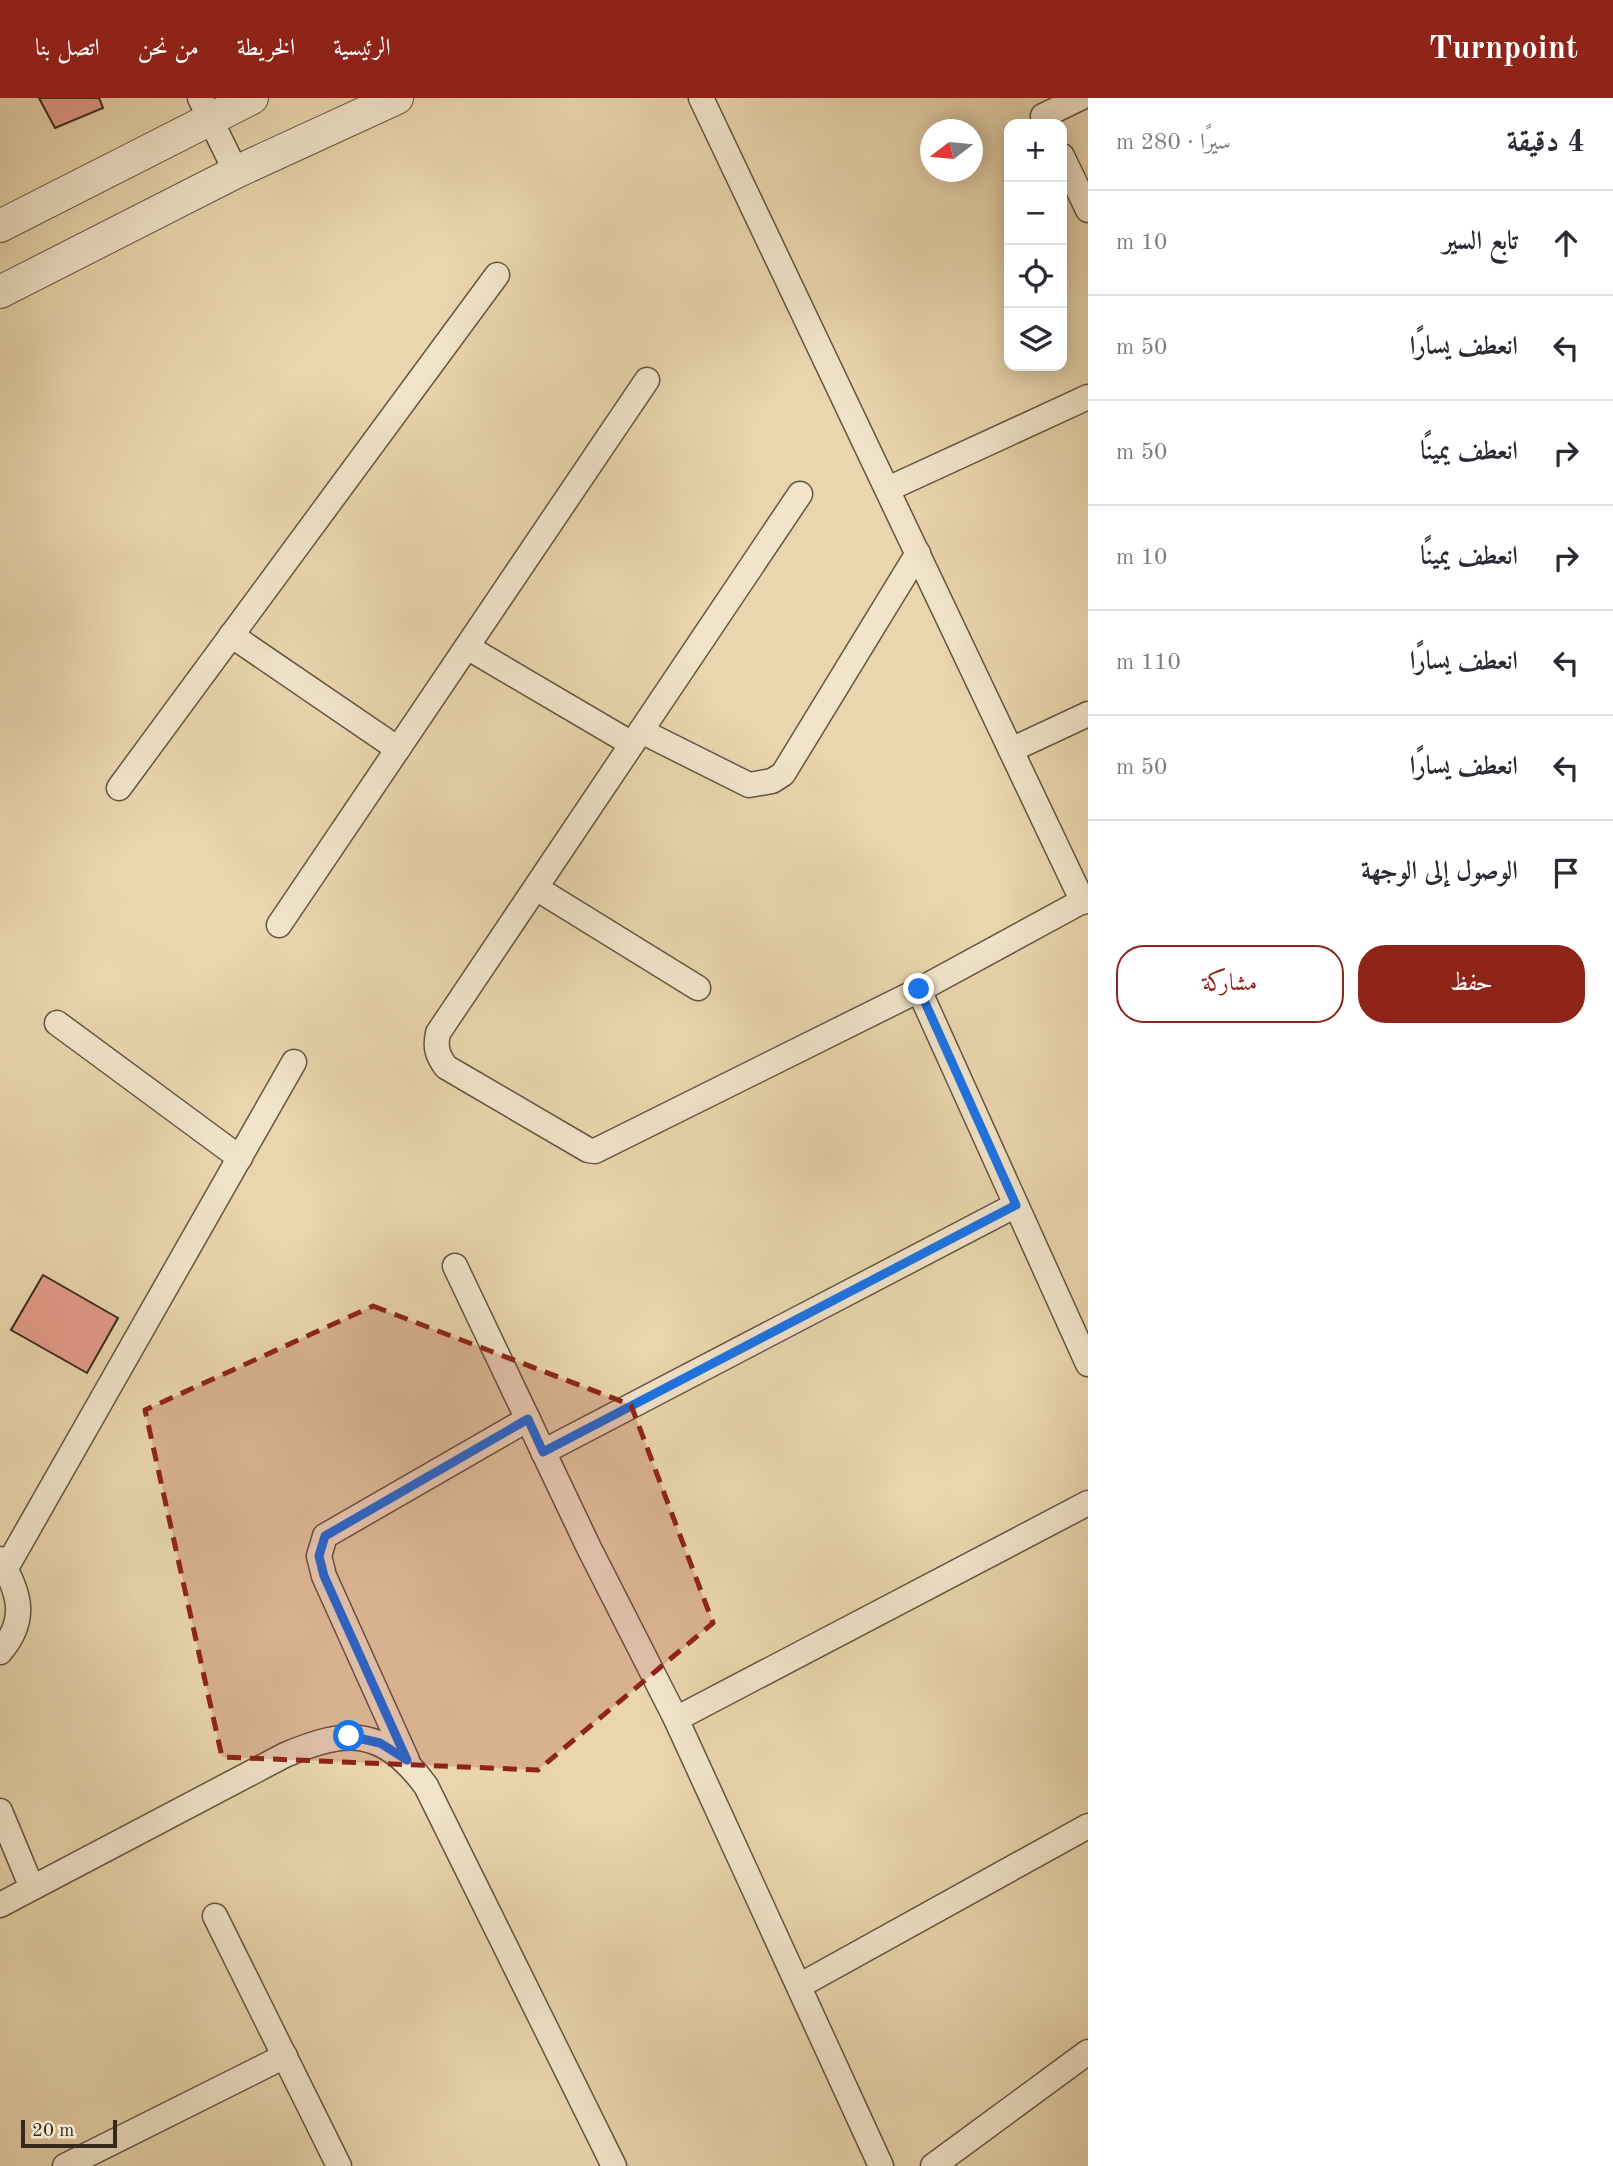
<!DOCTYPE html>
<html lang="ar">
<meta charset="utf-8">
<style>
:root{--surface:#fff;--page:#f2f2f3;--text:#2b2b33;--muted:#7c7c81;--line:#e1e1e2;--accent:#8f2418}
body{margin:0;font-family:"Old Standard TT",Amiri,serif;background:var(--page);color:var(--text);direction:rtl}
.controls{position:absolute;right:21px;top:21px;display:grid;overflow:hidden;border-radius:14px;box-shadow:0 4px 18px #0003}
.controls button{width:63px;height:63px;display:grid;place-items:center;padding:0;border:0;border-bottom:2px solid var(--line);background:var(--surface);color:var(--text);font:35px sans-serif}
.compass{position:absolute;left:920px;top:21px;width:63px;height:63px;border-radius:50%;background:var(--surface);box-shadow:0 4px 18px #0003;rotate:254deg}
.scale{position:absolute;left:21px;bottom:18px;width:96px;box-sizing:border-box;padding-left:7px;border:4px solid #372a1c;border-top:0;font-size:19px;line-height:24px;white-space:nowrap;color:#372a1c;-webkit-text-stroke:5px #f1e4ca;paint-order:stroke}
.stop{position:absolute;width:21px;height:21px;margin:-16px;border:5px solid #1a73e8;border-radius:50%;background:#fff}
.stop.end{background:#1a73e8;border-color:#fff;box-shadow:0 2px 7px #0008}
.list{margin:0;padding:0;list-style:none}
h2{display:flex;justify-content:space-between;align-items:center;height:91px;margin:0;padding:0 28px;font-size:30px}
h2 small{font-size:23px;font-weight:400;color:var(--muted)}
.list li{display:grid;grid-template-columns:46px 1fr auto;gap:21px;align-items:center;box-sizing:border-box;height:105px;padding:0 28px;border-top:2px solid var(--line)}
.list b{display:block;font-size:26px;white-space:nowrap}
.list em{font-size:23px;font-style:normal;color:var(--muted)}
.actions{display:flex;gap:14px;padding:21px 28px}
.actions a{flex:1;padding:16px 0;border:2px solid var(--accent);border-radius:28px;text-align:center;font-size:24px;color:var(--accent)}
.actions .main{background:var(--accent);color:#fff}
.icon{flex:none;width:38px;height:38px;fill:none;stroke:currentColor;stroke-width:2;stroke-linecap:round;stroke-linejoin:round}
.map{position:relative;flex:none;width:1088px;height:2068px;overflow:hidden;direction:ltr}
header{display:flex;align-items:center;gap:42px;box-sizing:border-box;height:98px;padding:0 35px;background:var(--accent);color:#fff}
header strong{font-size:33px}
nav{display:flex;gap:38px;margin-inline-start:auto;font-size:24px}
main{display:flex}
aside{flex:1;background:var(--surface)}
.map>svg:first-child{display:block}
.building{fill:#e59b8a;stroke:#372a1c;stroke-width:2}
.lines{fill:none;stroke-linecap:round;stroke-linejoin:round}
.minor-casing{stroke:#645540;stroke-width:27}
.tertiary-casing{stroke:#645540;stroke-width:34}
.minor{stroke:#f1e4ca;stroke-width:24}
.tertiary{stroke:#f1e4ca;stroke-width:32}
.route{stroke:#1a73e8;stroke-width:9}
.marked{fill:#8f2418;fill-opacity:0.2;stroke:#8f2418;stroke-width:5;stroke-dasharray:14 9;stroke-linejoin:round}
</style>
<header>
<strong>Turnpoint</strong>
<nav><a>الرئيسية</a><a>الخريطة</a><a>من نحن</a><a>اتصل بنا</a></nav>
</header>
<main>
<aside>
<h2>4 دقيقة<small>سيرًا · 280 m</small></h2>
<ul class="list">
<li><svg class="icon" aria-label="ahead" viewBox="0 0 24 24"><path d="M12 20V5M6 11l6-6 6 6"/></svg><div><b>تابع السير</b></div><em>10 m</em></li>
<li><svg class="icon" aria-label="left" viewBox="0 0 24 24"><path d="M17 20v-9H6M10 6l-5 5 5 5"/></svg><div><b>انعطف يسارًا</b></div><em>50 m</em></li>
<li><svg class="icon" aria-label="right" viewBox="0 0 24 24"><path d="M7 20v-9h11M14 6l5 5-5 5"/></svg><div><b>انعطف يمينًا</b></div><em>50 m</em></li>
<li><svg class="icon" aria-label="right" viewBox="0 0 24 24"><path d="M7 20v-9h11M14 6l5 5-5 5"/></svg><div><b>انعطف يمينًا</b></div><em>10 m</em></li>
<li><svg class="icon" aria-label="left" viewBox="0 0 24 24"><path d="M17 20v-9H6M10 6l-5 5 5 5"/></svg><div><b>انعطف يسارًا</b></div><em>110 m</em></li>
<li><svg class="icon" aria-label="left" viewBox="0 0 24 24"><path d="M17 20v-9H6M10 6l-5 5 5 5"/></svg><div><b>انعطف يسارًا</b></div><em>50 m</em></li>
<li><svg class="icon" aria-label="arrive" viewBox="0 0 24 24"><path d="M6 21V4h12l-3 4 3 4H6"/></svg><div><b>الوصول إلى الوجهة</b></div></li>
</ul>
<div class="actions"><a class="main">حفظ</a><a>مشاركة</a></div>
</aside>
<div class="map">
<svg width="1088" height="2068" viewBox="0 0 1088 2068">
<rect width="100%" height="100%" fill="#e9d5ae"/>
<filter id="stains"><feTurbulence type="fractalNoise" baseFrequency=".00286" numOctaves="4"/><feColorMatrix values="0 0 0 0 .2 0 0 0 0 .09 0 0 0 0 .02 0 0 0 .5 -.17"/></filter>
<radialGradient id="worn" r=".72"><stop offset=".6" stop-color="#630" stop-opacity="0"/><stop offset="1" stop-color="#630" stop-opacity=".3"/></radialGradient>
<g class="building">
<polygon points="39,0 99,0 103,10 55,30"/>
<polygon points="43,1177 118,1220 87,1275 11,1232"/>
</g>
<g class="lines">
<g class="minor-casing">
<g id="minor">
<polyline points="200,0 236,74"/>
<polyline points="701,0 1083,804"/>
<polyline points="1043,18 1080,0"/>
<polyline points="1062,58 1088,112"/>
<polyline points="888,391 1088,299"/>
<path d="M800,396L438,935C435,949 437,957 446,969L588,1052L595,1053L919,892L1088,800"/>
<polyline points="231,537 398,651"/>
<polyline points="467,549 632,646"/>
<polyline points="641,633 749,687 772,683 783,676 918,455"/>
<polyline points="1011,652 1088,616"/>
<polyline points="119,690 497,177"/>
<polyline points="536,790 698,890"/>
<polyline points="279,827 647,282"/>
<polyline points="919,892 1088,1266"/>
<polyline points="57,925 240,1060"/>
<polyline points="455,1168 589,1450 676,1621 881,2068"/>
<polyline points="543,1354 1016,1107"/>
<path d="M0,1461C20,1495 28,1522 0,1554"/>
<polyline points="6,1470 294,964"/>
<polyline points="676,1621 1088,1405"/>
<polyline points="407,1662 324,1478 319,1458 325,1438 528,1321"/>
<polyline points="0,1713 32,1790"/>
<path d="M0,1807L285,1657C348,1630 383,1630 426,1688L614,2068"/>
<polyline points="215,1818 339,2068"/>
<polyline points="799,1888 1088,1728"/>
<polyline points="65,2068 285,1958"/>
<polyline points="933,2068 1088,1954"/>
</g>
</g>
<g class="tertiary-casing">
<g id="tertiary">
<polyline points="0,128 252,0"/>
<polyline points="0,194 236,74 397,0"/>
</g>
</g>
<use href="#minor" class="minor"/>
<use href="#tertiary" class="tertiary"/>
</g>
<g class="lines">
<polyline class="route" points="349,1638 380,1645 407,1662 324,1478 319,1458 325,1438 528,1321 543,1354 1016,1107 919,891"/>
</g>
<path class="marked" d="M373,1208L631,1307L713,1525L538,1672L222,1659L145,1312Z"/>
<rect width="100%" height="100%" filter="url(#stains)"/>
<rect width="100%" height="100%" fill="url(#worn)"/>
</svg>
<div class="controls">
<button>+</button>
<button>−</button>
<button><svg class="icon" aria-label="locate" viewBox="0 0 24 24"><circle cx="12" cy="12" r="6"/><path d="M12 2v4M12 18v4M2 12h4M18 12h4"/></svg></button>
<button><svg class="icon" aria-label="layers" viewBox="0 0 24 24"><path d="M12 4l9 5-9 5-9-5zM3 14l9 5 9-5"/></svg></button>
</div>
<svg class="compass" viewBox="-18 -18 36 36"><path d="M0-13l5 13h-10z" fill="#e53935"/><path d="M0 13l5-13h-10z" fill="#7c7c81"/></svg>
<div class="scale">20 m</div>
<div class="stop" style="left:349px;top:1638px"></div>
<div class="stop end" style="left:919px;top:891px"></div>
</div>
</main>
